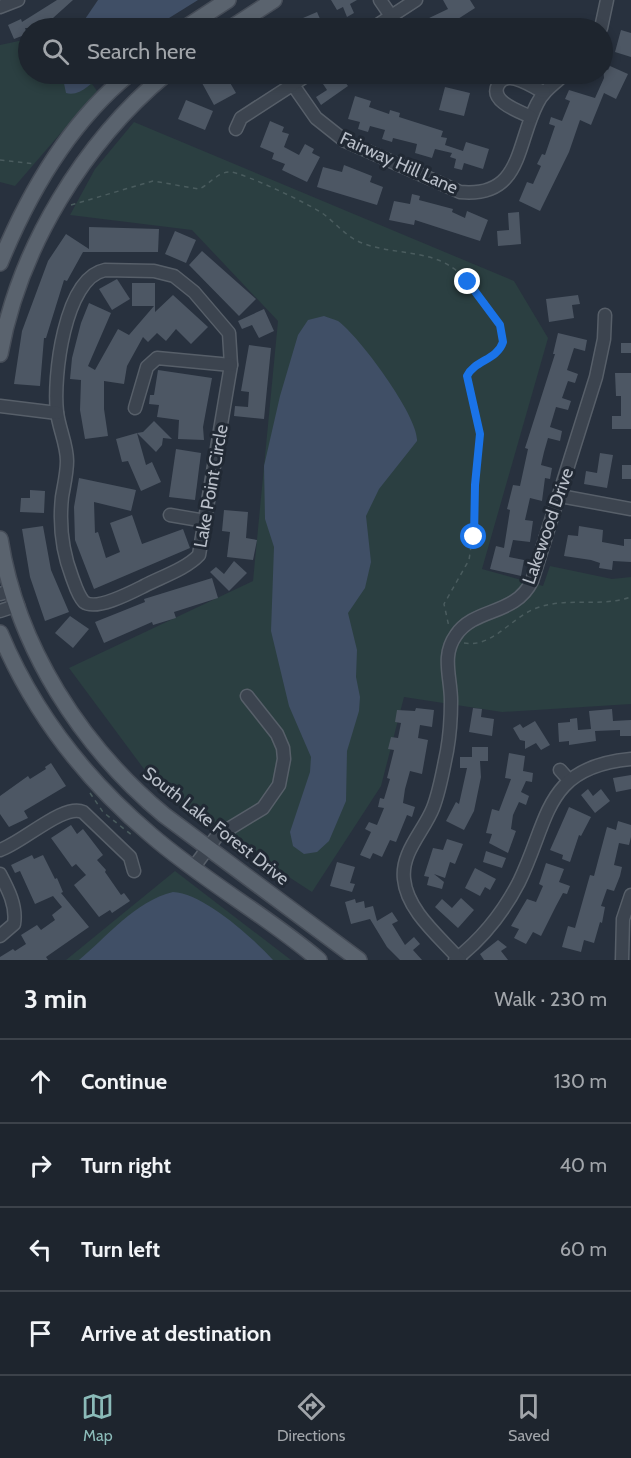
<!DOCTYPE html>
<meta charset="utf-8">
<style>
:root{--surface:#1e252e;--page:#262d36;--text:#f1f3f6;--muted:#a1a5aa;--line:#3c424a;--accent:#8bbbb9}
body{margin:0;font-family:Cabin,sans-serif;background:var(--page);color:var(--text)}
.stop{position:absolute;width:18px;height:18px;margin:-14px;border:4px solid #1a73e8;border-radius:50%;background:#fff}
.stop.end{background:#1a73e8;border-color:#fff;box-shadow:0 2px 6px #0008}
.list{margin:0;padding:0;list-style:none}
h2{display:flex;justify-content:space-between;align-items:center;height:78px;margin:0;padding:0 24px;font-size:26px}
h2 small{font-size:20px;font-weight:400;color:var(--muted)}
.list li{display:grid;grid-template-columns:39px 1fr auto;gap:18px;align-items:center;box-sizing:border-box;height:84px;padding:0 24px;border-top:2px solid var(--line)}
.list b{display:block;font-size:22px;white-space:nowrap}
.list em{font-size:20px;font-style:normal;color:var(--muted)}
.icon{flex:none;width:33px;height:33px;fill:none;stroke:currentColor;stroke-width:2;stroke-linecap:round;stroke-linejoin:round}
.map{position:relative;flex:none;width:631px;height:960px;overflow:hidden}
.search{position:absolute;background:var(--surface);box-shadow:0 3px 9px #0003;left:18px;right:18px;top:18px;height:66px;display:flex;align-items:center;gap:15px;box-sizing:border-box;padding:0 21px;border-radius:33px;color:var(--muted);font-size:22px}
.sheet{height:414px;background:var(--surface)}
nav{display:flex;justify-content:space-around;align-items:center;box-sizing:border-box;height:84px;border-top:2px solid var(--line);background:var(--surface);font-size:16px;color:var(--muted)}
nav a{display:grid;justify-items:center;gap:3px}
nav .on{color:var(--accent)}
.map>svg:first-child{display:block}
.green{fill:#2b3f41}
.water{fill:#404f66}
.building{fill:#4d5764}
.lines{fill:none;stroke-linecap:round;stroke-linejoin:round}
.minor-casing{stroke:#575f69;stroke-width:15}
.major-casing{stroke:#464d58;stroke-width:18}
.path{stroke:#4a5c5e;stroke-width:1.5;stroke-dasharray:4.5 4.5;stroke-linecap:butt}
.minor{stroke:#3c444f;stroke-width:12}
.major{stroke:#5a636e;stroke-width:15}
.route{stroke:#1a73e8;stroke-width:8}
.labels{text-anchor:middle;stroke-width:6;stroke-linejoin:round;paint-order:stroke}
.street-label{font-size:18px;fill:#b9bfc9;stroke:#212934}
</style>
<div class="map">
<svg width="631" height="960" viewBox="0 0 631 960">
<rect width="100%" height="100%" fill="#28313e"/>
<g class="green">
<polygon points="28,39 28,74 85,74 97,91 15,186 0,182 0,45"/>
<polygon points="134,122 514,281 548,338 482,569 543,586 550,566 612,579 631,577 631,704 502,712 404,697 381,786 312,892 164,796 69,668 253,581 278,321 192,230 70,215 95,169"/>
<polygon points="175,871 291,960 66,960"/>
</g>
<g class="water">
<polygon points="98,0 198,0 153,28 79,28"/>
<path d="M62,74H101C92,83 80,97 66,93Z"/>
<path d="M324,316C328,318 334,319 338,321C359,336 419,417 417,441L379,489L366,516L371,562L365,588L348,613L357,650L356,677L360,697L359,711L347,751L346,801L329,841L317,852L304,854L293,846L290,832L310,772L311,757L289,706L271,631L274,547L265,519L264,466L280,396L298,335L308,320Z"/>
<path d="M173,892C203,893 252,937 273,960H79C107,937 135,901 173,892Z"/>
</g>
<g class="building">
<polygon points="57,0 73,0 53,18 36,28 25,28 27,34 14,39 8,25 21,19 22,22"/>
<polygon points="331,0 357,0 350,4 354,13 347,17 343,7 337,10"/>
<polygon points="443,0 470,0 475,8 447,26 448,28 416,28 429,22 427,19 448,9"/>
<polygon points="317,12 324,28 299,28 296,21"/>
<polygon points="621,30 631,33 631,57 615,52"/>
<polygon points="610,66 628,74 616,99 604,93 591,125 580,120 569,152 540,211 519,201 527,182 533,184 541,166 537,164 542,154 545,155 555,126 549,124 551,117 562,121 570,101 565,99 569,90 595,98 604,78 603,67 608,70"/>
<polygon points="213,74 225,74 236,93 214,105 202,83 214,76"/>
<polygon points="326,74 339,74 348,86 321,105 316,97 327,90 319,78"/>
<polygon points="445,87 470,93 464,116 439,110"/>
<polygon points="355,96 371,101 369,107 389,114 390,110 400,113 399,117 443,131 441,137 447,138 445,145 463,151 466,142 489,149 483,169 464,163 462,170 454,168 456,159 450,157 452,153 435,149 432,158 415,153 417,144 393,138 392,142 382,139 385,130 370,126 368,132 358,129 360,122 348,119"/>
<polygon points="186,100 213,111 205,130 178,119"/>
<polygon points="270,121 284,127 282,132 289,134 284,147 299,155 305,144 314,149 312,153 320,157 307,182 282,170 285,164 272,159 274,153 260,147"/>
<polygon points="344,165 372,176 370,182 383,187 377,205 317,187 323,167 342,172"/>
<polygon points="412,194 420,196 419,200 453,209 452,212 465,218 467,211 488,220 480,241 415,220 414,225 389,220 394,201 410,204"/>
<polygon points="519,212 521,244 498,246 497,231 509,230 508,213"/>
<polygon points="89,227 159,229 158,252 83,252 67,281 64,280 46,338 44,338 40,386 14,384 22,331 48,261 66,234 89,249"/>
<polygon points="175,231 196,240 186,263 165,254"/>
<polygon points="202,251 256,299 239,316 189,265"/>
<polygon points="117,279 130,299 112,310 99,289"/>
<polygon points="132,283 155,283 155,312 173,295 208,327 191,344 176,329 166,341 157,333 148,342 143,337 127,366 124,384 104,381 104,409 108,436 85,439 80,410 81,380 70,379 72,358 81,323 89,303 111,313 88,366 95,370 118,329 129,335 154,306 132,306"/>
<polygon points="578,295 580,304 572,305 574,318 549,322 546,299"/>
<polygon points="264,309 274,331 259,338 252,325 242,329 238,321"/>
<polygon points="558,333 587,340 585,351 574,348 567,370 578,374 575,383 568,381 562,398 571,401 568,410 556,407 550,427 562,431 560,441 548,438 544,452 541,465 552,468 550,479 545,478 542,501 530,498 525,520 533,521 530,542 513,540 509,557 524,560 521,576 490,569 496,546 504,548 510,510 507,509 513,485 520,486 528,449 525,448 555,354 553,354"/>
<rect x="621" y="343" width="10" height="10"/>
<polygon points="249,345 271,348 264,419 234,416 235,406 248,407 249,392 241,391"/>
<polygon points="158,370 212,378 203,427 204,440 178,439 179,420 157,417 159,405 149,404 150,395 154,395"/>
<polygon points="615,373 631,373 631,429 612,429 612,416 621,416 621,396 616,396"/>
<polygon points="154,421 172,439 163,438 162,445 156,452 137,433 143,432"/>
<polygon points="137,433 146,465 152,462 161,482 141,491 128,461 122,462 116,439"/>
<polygon points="176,449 201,453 195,500 169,497"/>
<polygon points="600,453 613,455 607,488 584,484 586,471 597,473"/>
<rect x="622" y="465" width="9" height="14"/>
<polygon points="79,478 136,490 131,511 94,502 95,533 98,532 106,558 120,552 110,523 132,515 142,544 183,529 190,548 94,589 75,540 74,507"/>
<polygon points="30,490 45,491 44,513 20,512 21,498 30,498"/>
<polygon points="224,510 248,512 246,538 257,540 253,560 227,557 230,532 222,531"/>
<polygon points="43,526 51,570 69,612 45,621 30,577 22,529"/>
<polygon points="579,526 603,530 602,542 624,546 624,539 631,539 631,562 613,561 612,570 599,568 600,563 591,560 564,556 568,535 578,536"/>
<polygon points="234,561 247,573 229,591 210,572 216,567 224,574"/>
<polygon points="212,578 218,598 174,612 176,618 153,625 152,622 104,643 95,622 145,602 144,599"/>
<polygon points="70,616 89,629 73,648 55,633"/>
<polygon points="416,708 434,710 432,727 420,725 418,738 428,740 422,774 410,771 405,789 403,803 415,807 412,817 407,815 396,842 390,840 382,857 373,853 370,859 360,855 371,832 365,829 369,822 377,825 384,808 378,807 380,798 384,799 390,779 387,778 394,750 388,749 391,737 398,738 401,723 395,722 397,710 415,711"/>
<polygon points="473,708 482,709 481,717 494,719 492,736 469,732"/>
<polygon points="612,709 613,721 631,720 631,736 620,736 620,730 595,731 596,741 569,745 569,741 559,742 558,723 570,722 570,719 577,718 578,730 591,729 589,711"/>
<polygon points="535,721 550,745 541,750 536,743 525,749 525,741 520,740 513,728 520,724 523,728"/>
<polygon points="472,747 488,747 488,761 480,761 481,777 474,811 464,830 446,821 456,802 459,804 467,768 460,768 460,757 472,757"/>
<polygon points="509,753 525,756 523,771 533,773 532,782 526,781 521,792 529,796 526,805 519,802 513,815 511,829 516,831 508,853 489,843 492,834 486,833 492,809 499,811 511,779 505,778"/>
<polygon points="51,763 66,786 24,811 28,818 9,827 0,814 0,796 28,776 30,779 46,769 45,767"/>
<polygon points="631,775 631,789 616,792 613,778"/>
<polygon points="588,789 593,796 601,789 610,801 595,813 581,795"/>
<polygon points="569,807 591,817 581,836 579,835 570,862 562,859 563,855 550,850"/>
<polygon points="618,821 631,825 631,837 629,845 619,843 614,865 622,867 620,876 614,891 607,889 601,906 605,907 602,923 600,922 594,943 584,940 581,952 562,947 568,926 575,928 590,875 594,876 607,827 616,830"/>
<polygon points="71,825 77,834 83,829 103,855 97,860 106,870 105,872 121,895 124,893 130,901 112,913 110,910 99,917 74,885 86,875 76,864 72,867 51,838"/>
<polygon points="447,839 463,844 455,864 450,862 445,878 434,874 444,882 442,889 427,885 429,877 424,876 433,848 443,850"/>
<polygon points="486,851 506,858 502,868 483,862"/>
<polygon points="32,855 34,859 43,855 55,879 57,878 63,892 61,893 89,927 46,957 48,960 0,960 0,957 13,949 15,951 26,944 21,935 37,925 41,930 55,920 52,915 62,907 53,896 35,904 20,871 15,873 11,865"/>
<polygon points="337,862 355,867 350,883 355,884 352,892 330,886"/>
<polygon points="546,863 564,869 559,882 570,886 567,894 563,893 556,906 541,936 533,932 526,944 514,938 519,929 511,926 527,899 536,902 543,886 539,884"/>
<polygon points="475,868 496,879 490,890 485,887 480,896 465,888"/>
<polygon points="461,898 474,910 458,928 435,907 442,899 452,908"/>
<polygon points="355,899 356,903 364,901 365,908 373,906 377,921 392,912 398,921 392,924 405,945 414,937 420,944 413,950 422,960 400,960 387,947 370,919 351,924 345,902"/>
<polygon points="498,940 507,947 501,951 508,960 484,960 480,954"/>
</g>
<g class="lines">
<g class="minor-casing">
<g id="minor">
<polyline points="380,0 391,16"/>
<polyline points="0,7 18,0"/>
<polyline points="373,28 416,0"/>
<polyline points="601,28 607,0"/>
<path d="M293,85L316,118L345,141L460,192C522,198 516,145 537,104C543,91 554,84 565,74"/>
<path d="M531,117C521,112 489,102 498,85C500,81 504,78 509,78C520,77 534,88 544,92"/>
<polyline points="236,129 241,118 309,74"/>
<path d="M105,270L154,271L174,276L194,292L229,333L231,365L199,555C186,569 161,577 144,586C132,592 96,611 84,602C78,596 75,585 72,577C62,551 59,525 62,497C64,485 67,473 67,461C67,444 59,429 57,412C53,378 64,278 105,270Z"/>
<polyline points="0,406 57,413"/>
<polyline points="135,408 147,367 157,358 231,365"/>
<polyline points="560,496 631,509"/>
<polyline points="170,515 205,521"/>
<polyline points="0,594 13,590"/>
<polyline points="0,611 18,605"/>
<polyline points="560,770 569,780"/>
<path d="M0,850C22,843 64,803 83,812L130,857L134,871"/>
<polyline points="193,868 217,836 263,808 279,785 284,759 283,748 277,734 247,696"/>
<path d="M0,874C8,889 17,906 14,924L0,936"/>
<path d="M455,960C482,939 503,913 519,882C550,818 544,767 631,759"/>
<path d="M460,960C440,937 407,911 404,879C401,852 424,831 433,808C440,790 443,770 447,751C450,734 451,717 451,701C451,677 441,656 456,635C475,607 515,616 532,581L596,377L604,339L605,315"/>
<polyline points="622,960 623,919 631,895"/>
</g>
</g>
<g class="major-casing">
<g id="major">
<polyline points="185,28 228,0"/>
<polyline points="231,28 274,0"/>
<path d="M0,263C29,192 69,123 129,74"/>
<path d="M0,354C19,248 84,142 166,74"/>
<path d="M0,539C17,647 81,746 164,815L359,960"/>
<path d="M0,633C33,712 86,780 151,835C204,881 266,915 319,960"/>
</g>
</g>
<g class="path">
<polyline points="0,160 35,164"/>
<path d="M71,205L153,181L199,189C209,185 218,171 231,172C246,174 309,204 322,213C336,223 346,237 362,243C390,254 425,250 450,266C468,277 500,313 503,334C507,358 476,358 467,376L480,434L475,485L476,512L469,560L444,604L449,627"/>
<path d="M464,643C492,648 510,619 534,609C566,596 599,608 631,597"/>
<polyline points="90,793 103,812 133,836"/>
</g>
<use href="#minor" class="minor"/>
<use href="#major" class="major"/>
</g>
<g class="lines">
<path class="route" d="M468,282L500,325L503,342C497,360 475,360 467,376L480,434L475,485L474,537"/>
</g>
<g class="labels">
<g class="street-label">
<text transform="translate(399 163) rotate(24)" y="6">Fairway Hill Lane</text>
<text transform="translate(211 486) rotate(-80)" y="6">Lake Point Circle</text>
<text transform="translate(548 526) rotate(-71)" y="6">Lakewood Drive</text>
<text transform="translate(216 826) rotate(38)" y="6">South Lake Forest Drive</text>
</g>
</g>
</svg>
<div class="stop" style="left:474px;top:537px"></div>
<div class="stop end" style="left:468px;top:282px"></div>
<div class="search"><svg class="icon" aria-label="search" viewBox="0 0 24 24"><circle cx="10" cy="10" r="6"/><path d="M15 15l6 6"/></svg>Search here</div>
</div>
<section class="sheet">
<h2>3 min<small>Walk · 230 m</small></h2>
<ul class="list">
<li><svg class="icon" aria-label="ahead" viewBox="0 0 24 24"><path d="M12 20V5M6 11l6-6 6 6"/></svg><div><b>Continue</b></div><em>130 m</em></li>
<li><svg class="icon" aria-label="right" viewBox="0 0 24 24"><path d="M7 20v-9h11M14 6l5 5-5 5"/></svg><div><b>Turn right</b></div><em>40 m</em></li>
<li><svg class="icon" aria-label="left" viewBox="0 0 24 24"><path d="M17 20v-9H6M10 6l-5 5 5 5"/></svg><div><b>Turn left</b></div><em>60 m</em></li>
<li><svg class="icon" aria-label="arrive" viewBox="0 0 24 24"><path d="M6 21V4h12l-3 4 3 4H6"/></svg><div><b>Arrive at destination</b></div></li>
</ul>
</section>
<nav>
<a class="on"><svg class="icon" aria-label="map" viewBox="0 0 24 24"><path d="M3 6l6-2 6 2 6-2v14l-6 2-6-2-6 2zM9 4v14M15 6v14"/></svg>Map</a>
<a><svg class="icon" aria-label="directions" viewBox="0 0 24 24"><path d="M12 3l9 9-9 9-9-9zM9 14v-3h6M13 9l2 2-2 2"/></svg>Directions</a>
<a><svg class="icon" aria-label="saved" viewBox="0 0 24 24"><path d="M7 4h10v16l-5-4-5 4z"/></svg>Saved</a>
</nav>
